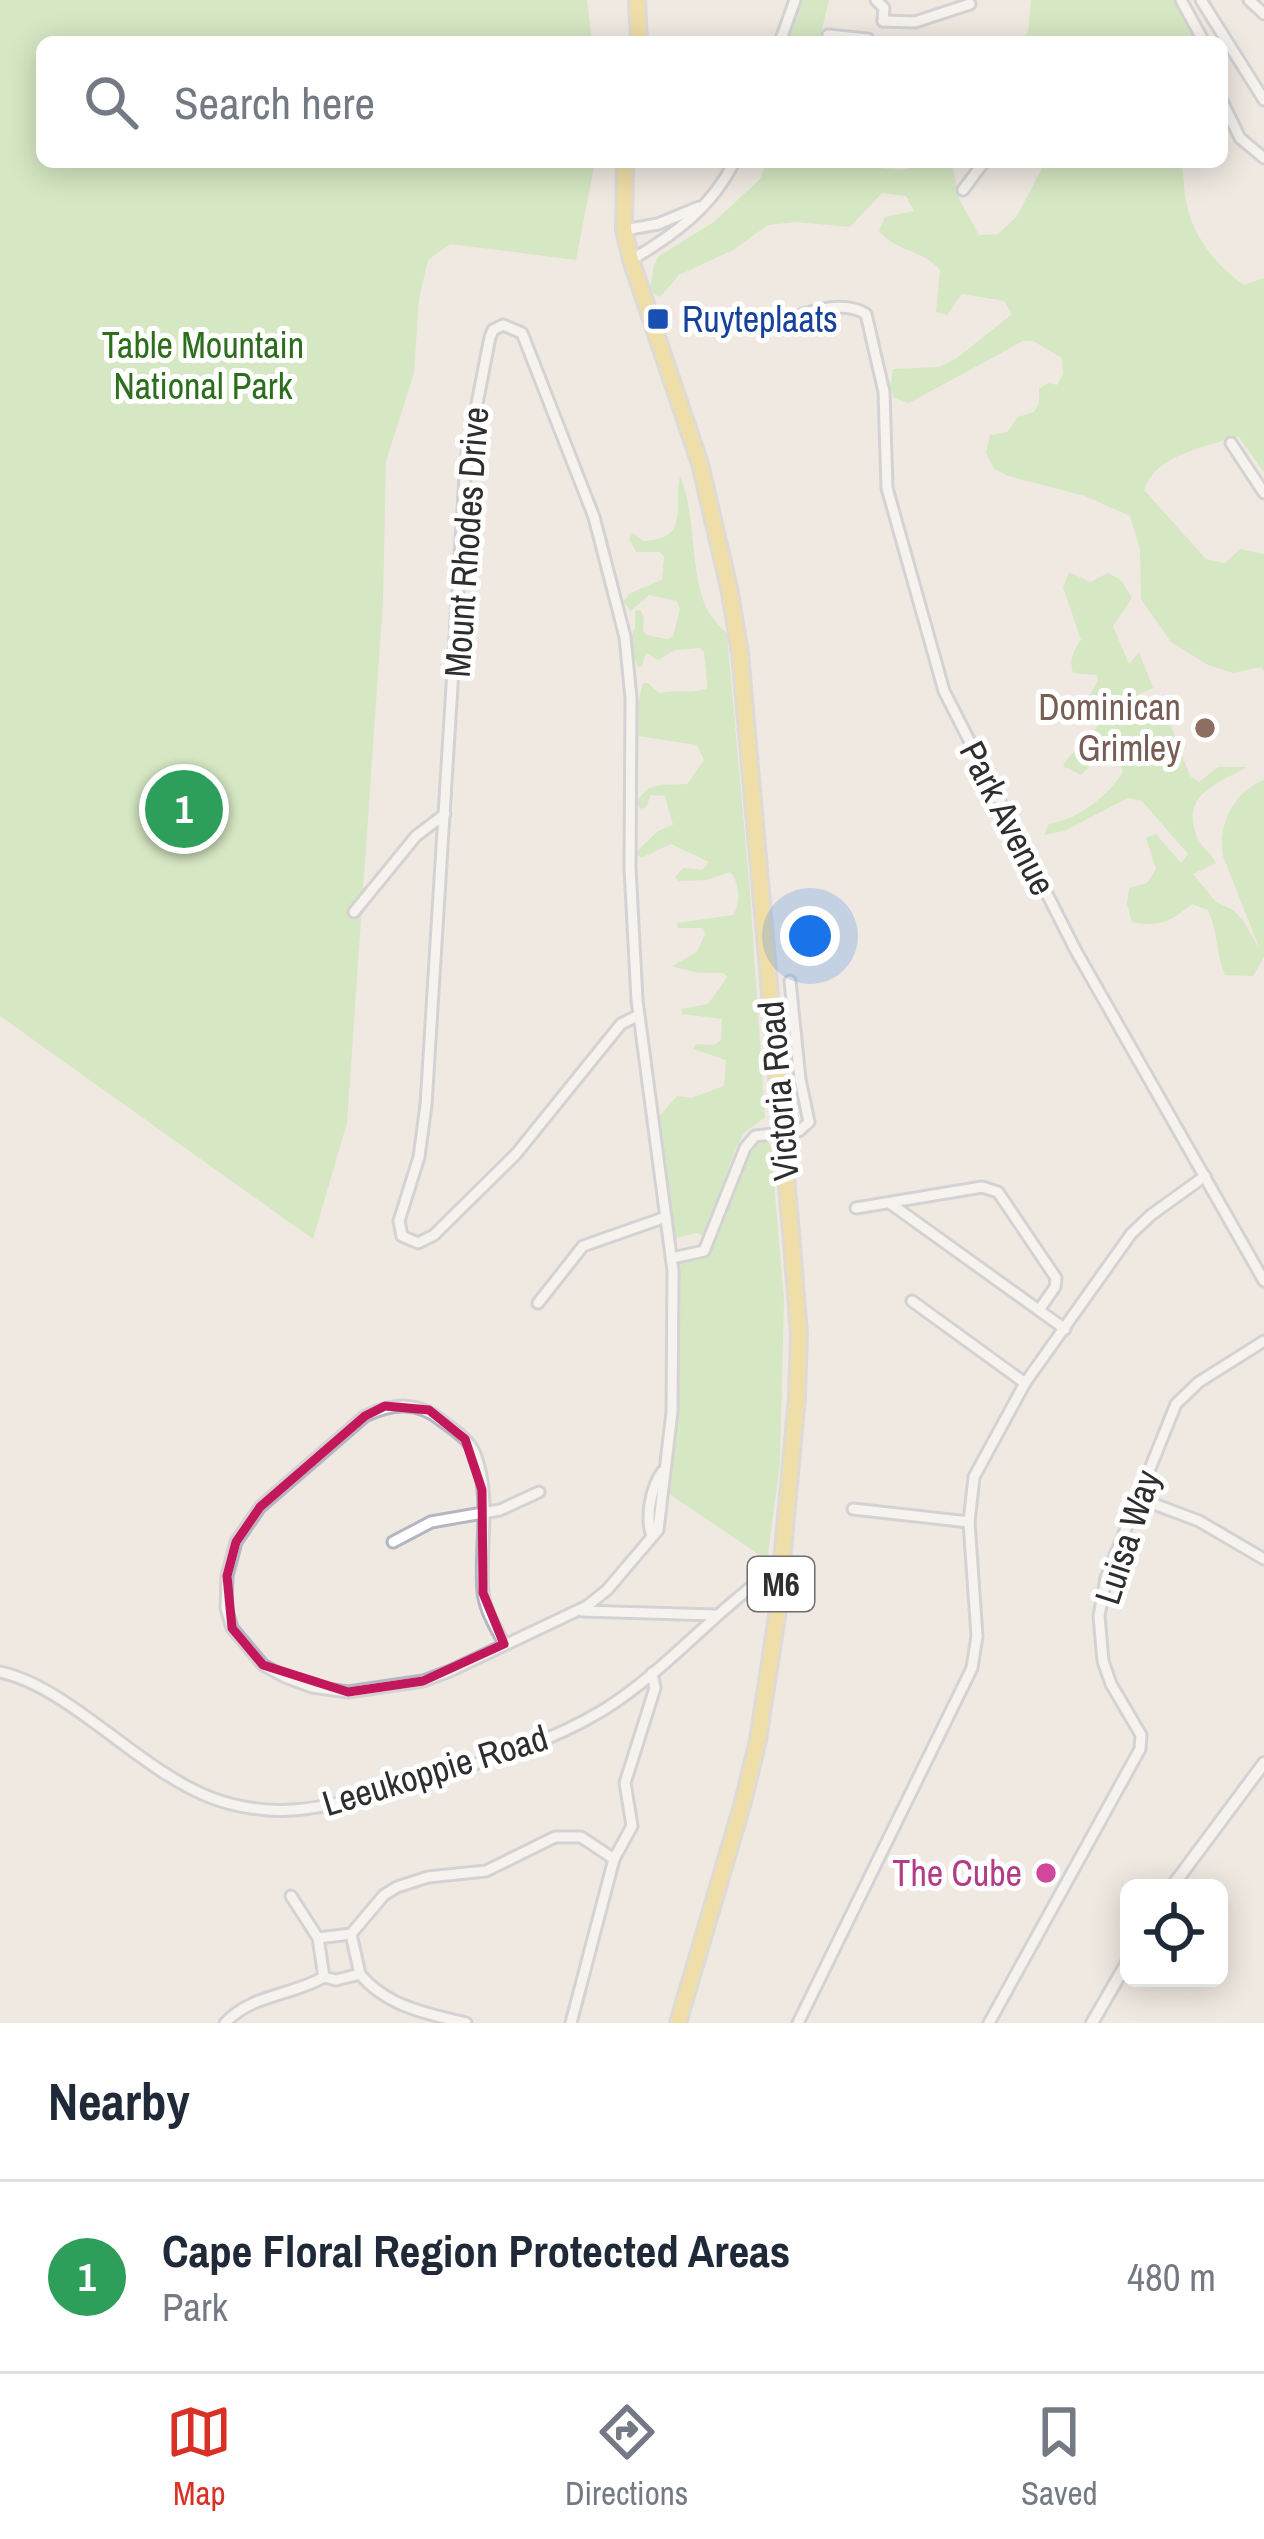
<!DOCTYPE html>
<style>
:root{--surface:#fff;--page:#f2f2f3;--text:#1f2937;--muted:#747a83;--line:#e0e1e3;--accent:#d93025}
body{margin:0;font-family:"Archivo Narrow",sans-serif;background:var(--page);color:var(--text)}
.controls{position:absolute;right:36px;bottom:36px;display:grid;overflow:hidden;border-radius:18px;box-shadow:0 6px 30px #0003}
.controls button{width:108px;height:108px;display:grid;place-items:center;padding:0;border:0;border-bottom:3px solid var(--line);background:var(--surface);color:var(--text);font:60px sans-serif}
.you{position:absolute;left:810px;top:936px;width:42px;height:42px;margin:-30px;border:9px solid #fff;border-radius:50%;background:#1a73e8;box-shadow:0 0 0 18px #1a73e833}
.badge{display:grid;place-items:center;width:78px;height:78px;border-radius:50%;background:var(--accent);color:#fff;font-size:39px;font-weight:700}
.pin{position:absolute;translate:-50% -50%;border:6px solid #fff;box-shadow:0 3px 12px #0006}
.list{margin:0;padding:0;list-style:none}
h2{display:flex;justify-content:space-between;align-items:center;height:156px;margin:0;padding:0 48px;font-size:51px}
h2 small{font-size:39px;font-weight:400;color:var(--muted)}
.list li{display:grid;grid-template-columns:78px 1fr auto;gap:36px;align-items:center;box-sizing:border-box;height:192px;padding:0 48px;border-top:3px solid var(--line)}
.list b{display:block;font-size:45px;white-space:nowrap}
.list p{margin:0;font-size:39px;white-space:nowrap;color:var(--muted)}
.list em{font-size:39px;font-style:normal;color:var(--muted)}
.icon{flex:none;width:66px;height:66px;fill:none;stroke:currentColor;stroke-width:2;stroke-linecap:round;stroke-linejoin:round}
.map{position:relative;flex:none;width:1264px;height:2023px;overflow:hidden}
.search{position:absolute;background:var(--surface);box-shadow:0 6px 30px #0003;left:36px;right:36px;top:36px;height:132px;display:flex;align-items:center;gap:30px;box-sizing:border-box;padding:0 42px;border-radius:18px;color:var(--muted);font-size:45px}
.sheet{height:348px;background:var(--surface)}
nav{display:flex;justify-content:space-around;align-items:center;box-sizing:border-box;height:168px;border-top:3px solid var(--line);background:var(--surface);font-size:33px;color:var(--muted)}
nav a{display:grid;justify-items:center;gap:6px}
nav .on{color:var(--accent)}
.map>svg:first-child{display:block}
.green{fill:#b6e59e}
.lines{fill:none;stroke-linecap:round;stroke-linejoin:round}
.minor-casing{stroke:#b4b7c1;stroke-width:15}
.tertiary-casing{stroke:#b4b7c1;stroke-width:16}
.primary-casing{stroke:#c9c9c9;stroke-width:20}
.minor{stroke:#fff;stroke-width:9}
.tertiary{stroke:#fff;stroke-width:10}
.primary{stroke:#f2d163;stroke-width:14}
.marked{fill:none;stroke:#c2185b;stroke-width:9;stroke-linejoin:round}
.transit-dot{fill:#1a4fb4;stroke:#fff;stroke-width:4.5}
.education-dot{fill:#8d6e63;stroke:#fff;stroke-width:4.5}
.hotel-dot{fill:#d1479c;stroke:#fff;stroke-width:4.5}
.labels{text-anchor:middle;stroke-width:10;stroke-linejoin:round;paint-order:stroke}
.shield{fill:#fff;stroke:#6d6d6d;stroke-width:3}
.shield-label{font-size:33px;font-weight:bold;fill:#2e2e2e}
.transit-label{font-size:36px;fill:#164399;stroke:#fff;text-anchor:start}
.park-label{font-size:36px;fill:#2c6e1b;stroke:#fff}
.street-label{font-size:36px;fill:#2e2e2e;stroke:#fff}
.education-label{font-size:36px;fill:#785e54;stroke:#fff;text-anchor:end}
.hotel-label{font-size:36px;fill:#b23c85;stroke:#fff;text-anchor:end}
</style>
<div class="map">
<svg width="1264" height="2023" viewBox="0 0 1264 2023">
<rect width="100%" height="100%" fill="#efe9e1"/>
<g class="green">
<polygon points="0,0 587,0 592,42 42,42 42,162 595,162 576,260 450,244 428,260 419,299 414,373 386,461 383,601 347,1123 313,1239 0,1016"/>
<polygon points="802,0 829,0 819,42 788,42"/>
<polygon points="1031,0 1176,0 1197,42 1018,42 1028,33"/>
<path d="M766,162H869L871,167L901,170L931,162L952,163L959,199L979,235L998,234L1017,216L1045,162H1180C1185,175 1183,186 1186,200C1191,234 1216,266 1244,285L1264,278V472L1238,436C1207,447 1155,454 1144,490L1206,559L1225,563L1240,549L1264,554V671L1261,667L1233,673L1208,665L1171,642L1141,599L1140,549L1130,516L1085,496L1008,476L994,469L986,453L990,435L1007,432L1018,417L1034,412L1039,403V389L1048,383L1057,385L1063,374L1062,358L1033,341H1023L909,403L894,398L890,387L893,369L939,367L957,358L1012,314L1004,301L962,294L947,315L936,312L940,270C923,250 895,251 879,231L885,217L914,211L906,196L882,193L850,227L796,222L768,225L733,250L679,275L660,297L650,291L654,265L659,256L714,222L760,179Z"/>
<path d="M680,476C697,515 689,575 708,611C712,619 721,627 727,634L750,892L765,1117L744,1133L735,1150L704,1236L696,1233L676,1238L658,1118L677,1096L691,1098L724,1086L726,1060L693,1049L696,1044L714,1045L721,1040L722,1019L682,1014L681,1009L708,1004L727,977L723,973H698L672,966L697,952L705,934L703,928H678L677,923L733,915C741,904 740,883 730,872L706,880L679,881L675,877L683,868L702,870L709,862L671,844L641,858L636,852L658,831L673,825L665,796L651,795L646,807L640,809L637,803C648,779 666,786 687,784L704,760L697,745L638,736L636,711L643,683H648L659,693C675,689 692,695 707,688C707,676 705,664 704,652L700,648L675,650L658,660L646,653L642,666L638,667L628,644L635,628V611L640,610L644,617L643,630L646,635L667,639L673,637L680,609L677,601L649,595L631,611L623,602L630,593L662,580L664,557L660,552H636L629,538L633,533L643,541C691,539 673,508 680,476Z"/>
<path d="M1069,572L1090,582L1108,573L1121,580L1132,598L1113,626L1129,664L1139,652L1153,688L1139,694L1148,720L1170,723L1190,776L1199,782L1218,767H1247C1219,783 1178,794 1198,839C1202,848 1212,854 1216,863L1193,874L1216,902L1233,910L1243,920L1260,950L1223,856C1218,824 1233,792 1264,780V957L1253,976L1225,975C1216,953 1218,932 1208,910L1192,904C1172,921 1158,928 1132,922L1127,904L1129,888L1147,883L1156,869L1146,838L1156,834L1181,863L1188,854L1142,801L1128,798L1064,831L1044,835L1049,824C1078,819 1107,797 1123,772L1116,757L1100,756L1081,775L1063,766C1067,756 1089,740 1098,725L1089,698L1098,679L1097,675L1073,673C1069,658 1073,652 1081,640L1063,587Z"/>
<path d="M767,1139L771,1147L784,1299L780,1464L767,1560L659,1487C690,1420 677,1335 677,1263L703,1257L717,1238L746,1152L755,1140Z"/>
</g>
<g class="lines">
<g class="minor-casing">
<g id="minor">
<polyline points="876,0 884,8 883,21"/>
<polyline points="1181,0 1204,42"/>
<polyline points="1201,0 1264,100"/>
<polyline points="1249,0 1264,14"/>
<polyline points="883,21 915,22 970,4"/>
<polyline points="828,35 868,39"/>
<polyline points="780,42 795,0"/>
<polyline points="1222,101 1240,138 1264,158"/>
<polyline points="963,190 984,162"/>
<polyline points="624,230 658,224 699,207"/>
<path d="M631,260C674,235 712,207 734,162"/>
<path d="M760,330C789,319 837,296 866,314L884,392L887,488L944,691L1076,951L1264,1281"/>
<polyline points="1231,443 1264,493"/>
<polyline points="354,912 416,836 445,814"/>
<polyline points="891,1204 1065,1329"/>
<polyline points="856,1208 982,1187 998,1192 1056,1278 1055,1287 1039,1310"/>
<polyline points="672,1258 704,1251 745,1148 755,1136 799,1131 809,1122 800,1079 790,981"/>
<polyline points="912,1301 1025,1383"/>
<polyline points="538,1303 583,1246 666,1217"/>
<polyline points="1138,1498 1199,1521 1264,1559"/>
<polyline points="853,1509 969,1522"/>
<path d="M652,1536C645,1517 651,1488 662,1472"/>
<polyline points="393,1542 431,1522 500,1510 539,1492"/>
<polyline points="582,1611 715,1615"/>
<path d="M504,1644C496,1627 485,1611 483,1592C479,1547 492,1497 475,1454C469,1439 454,1430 442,1421C418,1401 393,1403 365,1416L260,1507L236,1542L227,1576L226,1608L232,1628L263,1665L285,1677L312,1687L348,1692L423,1681L450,1671L587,1606L607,1590L658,1530L672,1412L673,1271L637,1000L630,868L631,698L625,637L594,517L522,333L503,325L493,330L490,337L466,460L426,1105L419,1157L399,1221L402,1236L418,1243L434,1235L516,1154L621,1024L639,1015"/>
<path d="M0,1672C70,1687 138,1770 212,1798C235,1807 267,1812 293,1810C335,1807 377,1793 418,1781C483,1762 546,1745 605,1709C662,1673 707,1620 760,1580L782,1577"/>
<path d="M291,1896L318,1938L324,1977L336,1980L360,1974C386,2006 427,2014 466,2023"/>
<polyline points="351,1934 360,1974"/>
<polyline points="318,1938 351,1934 384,1895 397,1887 428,1877 486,1871 555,1837 581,1837 614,1859"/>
<path d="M225,2023C252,1994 291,1996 324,1977"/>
<polyline points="571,2023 614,1859 632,1826 625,1783 655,1688 652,1673"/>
<polyline points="798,2023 972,1668 977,1636 969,1522 974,1477 1025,1383 1131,1234 1151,1215 1205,1176"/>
<polyline points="989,2023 1140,1749 1141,1735 1111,1684 1103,1661 1099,1616 1106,1578 1176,1404 1199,1382 1264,1341"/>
</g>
</g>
<g class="tertiary-casing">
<g id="tertiary">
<polyline points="1171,1888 1264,1763"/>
<polyline points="1092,2023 1129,1959"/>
</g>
</g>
<g class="primary-casing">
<g id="primary">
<polyline points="637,0 639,42"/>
<polyline points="625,162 624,230 631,260 700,464 729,588 740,653 791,1233 799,1334 797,1397 777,1616 758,1740 743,1802 678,2023"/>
</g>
</g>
<use href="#minor" class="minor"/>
<use href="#tertiary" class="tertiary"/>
<use href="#primary" class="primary"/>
</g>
<path d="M0 0H1264V2023H0ZM385,1406L429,1410L465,1439L482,1490L483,1593L504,1644L423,1681L348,1692L263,1665L232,1628L227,1576L236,1542L260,1507L365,1416Z" fill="#efe9e1" fill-opacity=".55" fill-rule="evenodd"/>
<path class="marked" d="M385,1406L429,1410L465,1439L482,1490L483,1593L504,1644L423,1681L348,1692L263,1665L232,1628L227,1576L236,1542L260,1507L365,1416Z"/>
<rect class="transit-dot" x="646" y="307" width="24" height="24" rx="6"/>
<circle class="education-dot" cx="1205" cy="728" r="12"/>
<circle class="hotel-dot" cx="1046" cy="1873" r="12"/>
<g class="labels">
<rect class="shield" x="748" y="1557" width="66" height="54" rx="9"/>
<g class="shield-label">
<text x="781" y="1596">M6</text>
</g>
<g class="transit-label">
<text x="682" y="332">Ruyteplaats</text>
</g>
<g class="park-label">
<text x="203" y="358">Table Mountain<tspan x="203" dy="41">National Park</tspan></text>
</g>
<g class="street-label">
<text transform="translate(466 542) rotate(-86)" y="13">Mount Rhodes Drive</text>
<text transform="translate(1008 818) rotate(63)" y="13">Park Avenue</text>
<text transform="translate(778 1091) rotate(-95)" y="13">Victoria Road</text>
<text transform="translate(1127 1537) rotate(-72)" y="13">Luisa Way</text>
<text transform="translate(435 1770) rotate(-17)" y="13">Leeukoppie Road</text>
</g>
<g class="education-label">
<text x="1181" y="720">Dominican<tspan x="1181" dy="41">Grimley</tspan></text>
</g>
<g class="hotel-label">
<text x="1022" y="1886">The Cube</text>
</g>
</g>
</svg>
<div class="controls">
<button><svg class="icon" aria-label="locate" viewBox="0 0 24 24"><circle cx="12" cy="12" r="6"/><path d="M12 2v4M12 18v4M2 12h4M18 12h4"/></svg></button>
</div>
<div class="you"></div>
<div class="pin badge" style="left:184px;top:809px;background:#2e9e5b">1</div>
<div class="search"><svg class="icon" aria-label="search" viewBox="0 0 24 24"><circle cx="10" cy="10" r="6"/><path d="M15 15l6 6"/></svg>Search here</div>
</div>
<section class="sheet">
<h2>Nearby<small></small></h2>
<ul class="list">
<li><span class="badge" style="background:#2e9e5b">1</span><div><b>Cape Floral Region Protected Areas</b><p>Park</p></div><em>480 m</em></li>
</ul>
</section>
<nav>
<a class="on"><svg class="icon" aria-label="map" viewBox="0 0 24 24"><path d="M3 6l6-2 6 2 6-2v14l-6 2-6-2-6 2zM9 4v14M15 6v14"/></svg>Map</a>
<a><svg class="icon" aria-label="directions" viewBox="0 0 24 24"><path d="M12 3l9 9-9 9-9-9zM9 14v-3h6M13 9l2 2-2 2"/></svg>Directions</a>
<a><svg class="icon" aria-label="saved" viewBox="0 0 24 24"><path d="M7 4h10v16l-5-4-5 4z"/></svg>Saved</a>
</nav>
